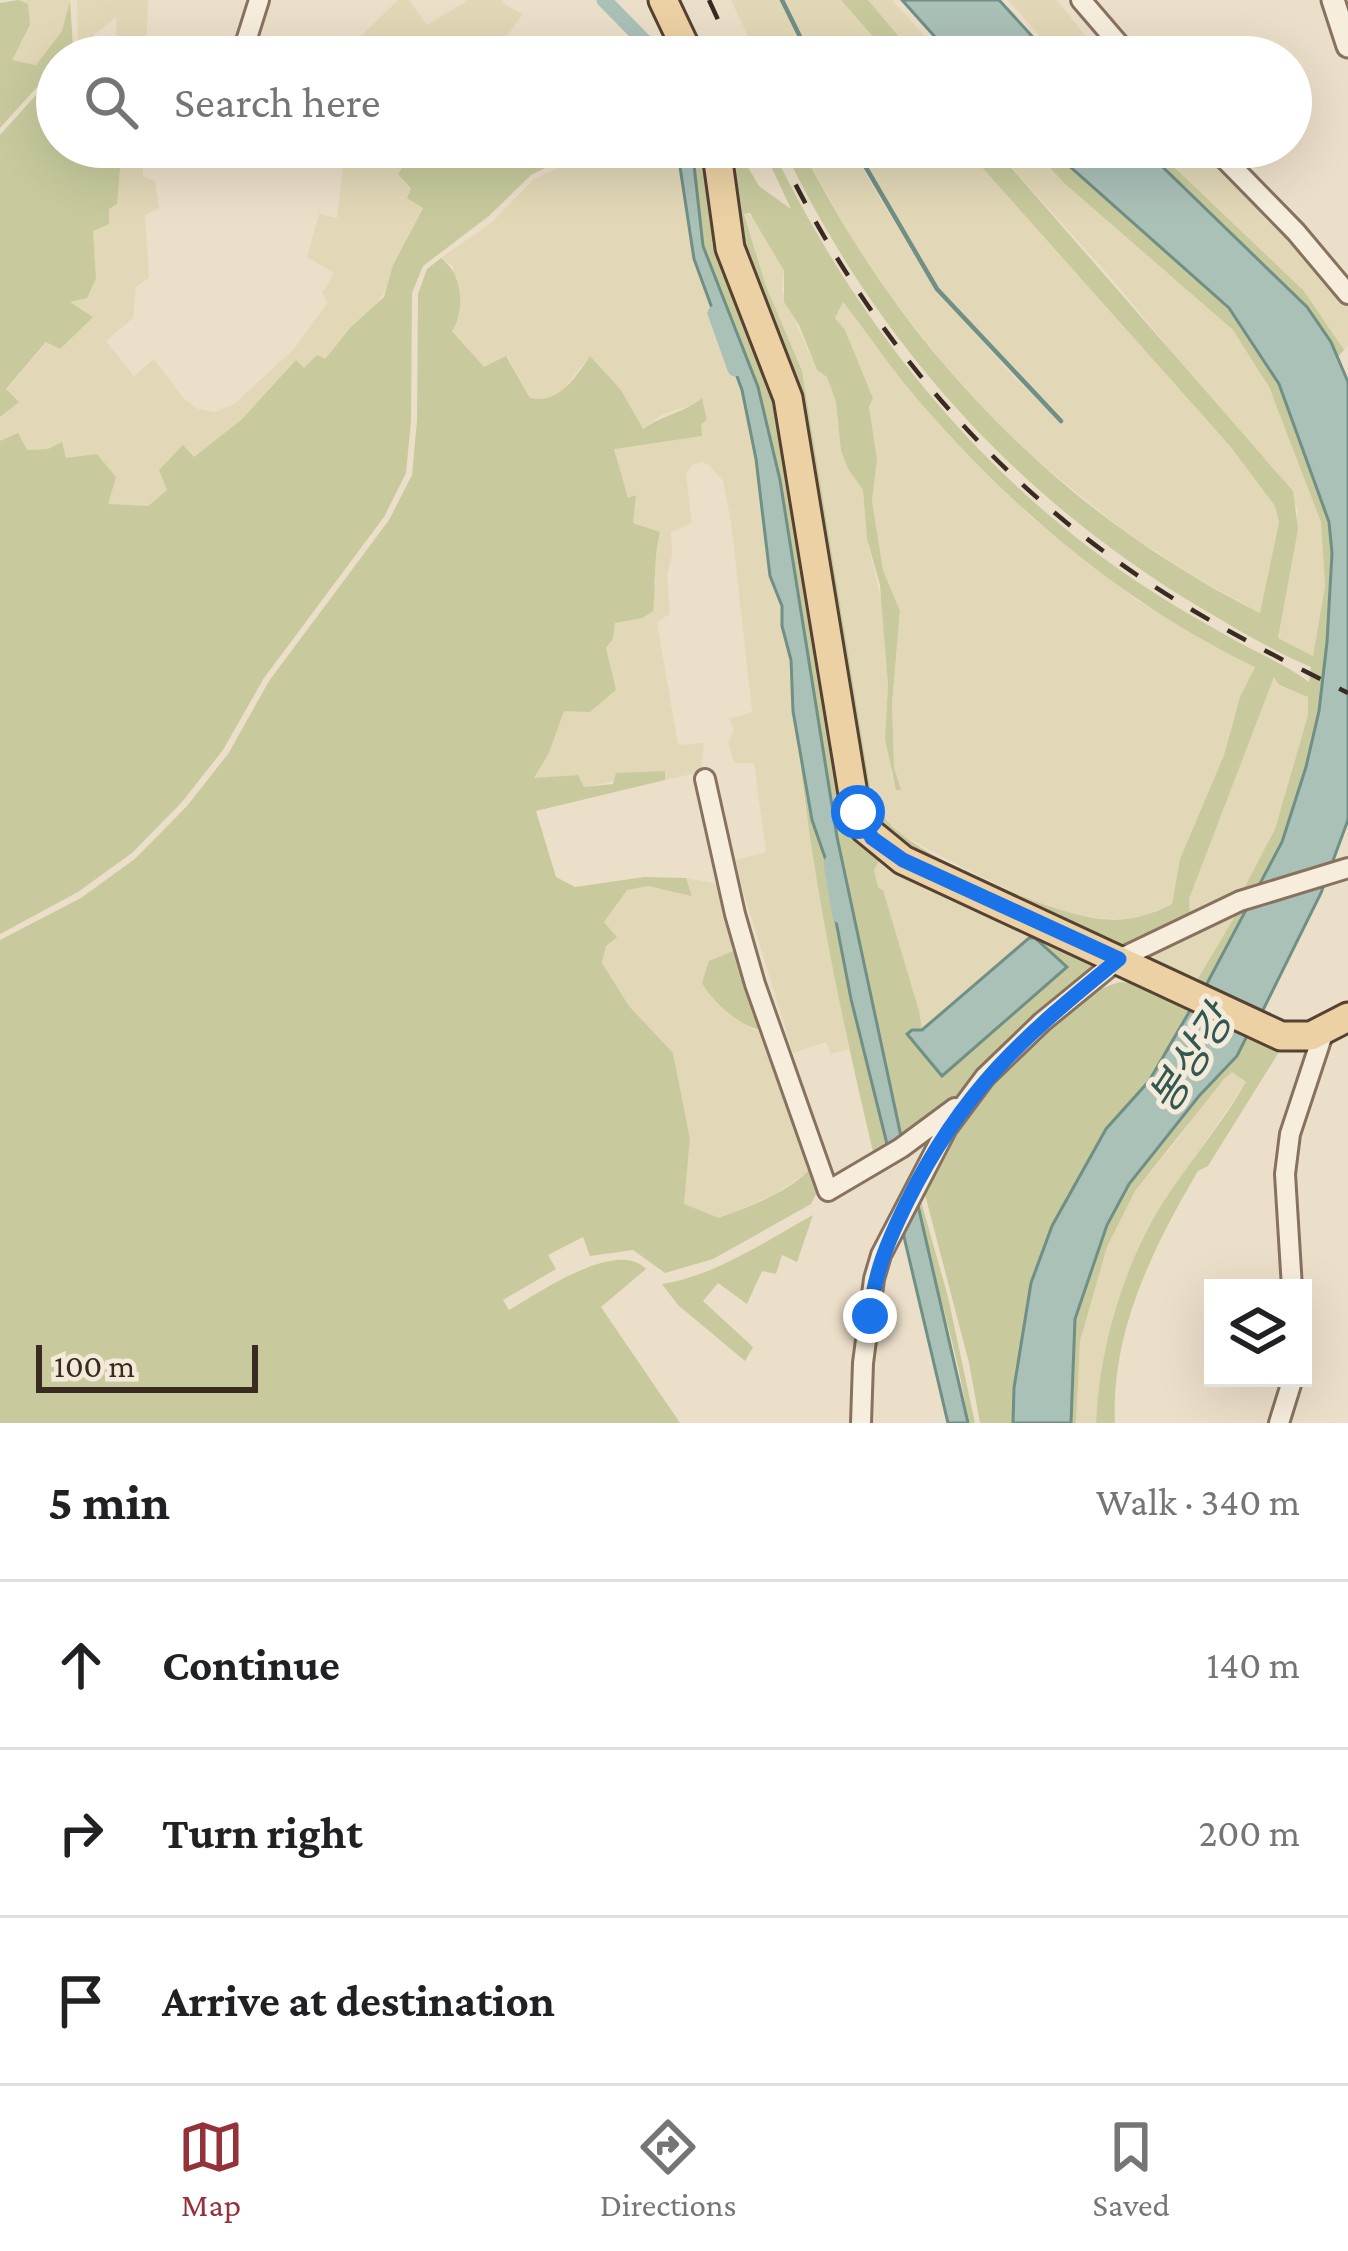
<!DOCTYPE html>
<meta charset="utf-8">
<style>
:root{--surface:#fff;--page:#f6f6f6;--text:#202124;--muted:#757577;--line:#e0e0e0;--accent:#94323a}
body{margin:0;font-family:"Crimson Pro","Noto Sans KR",serif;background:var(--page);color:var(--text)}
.controls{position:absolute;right:36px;bottom:36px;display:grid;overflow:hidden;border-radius:0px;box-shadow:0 12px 48px #0002}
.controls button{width:108px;height:108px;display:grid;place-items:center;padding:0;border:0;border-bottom:3px solid var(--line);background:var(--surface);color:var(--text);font:60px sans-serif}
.scale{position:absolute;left:36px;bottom:30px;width:222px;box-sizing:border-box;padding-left:12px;border:6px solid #392b21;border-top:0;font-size:33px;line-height:42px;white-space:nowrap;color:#392b21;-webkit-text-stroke:9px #f4ead9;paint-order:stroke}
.stop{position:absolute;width:36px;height:36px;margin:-27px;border:9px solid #1a73e8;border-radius:50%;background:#fff}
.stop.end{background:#1a73e8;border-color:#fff;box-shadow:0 3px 12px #0008}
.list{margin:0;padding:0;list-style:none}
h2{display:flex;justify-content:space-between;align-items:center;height:156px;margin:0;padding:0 48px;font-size:51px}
h2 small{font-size:39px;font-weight:400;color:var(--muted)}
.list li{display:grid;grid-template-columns:78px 1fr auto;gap:36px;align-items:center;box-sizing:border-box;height:168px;padding:0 48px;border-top:3px solid var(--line)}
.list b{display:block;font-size:45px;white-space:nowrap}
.list em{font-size:39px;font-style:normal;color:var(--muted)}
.icon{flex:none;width:66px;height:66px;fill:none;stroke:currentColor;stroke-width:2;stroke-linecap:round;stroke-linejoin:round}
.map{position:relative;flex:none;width:1348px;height:1423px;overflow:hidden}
.search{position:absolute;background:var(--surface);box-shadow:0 12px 48px #0002;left:36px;right:36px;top:36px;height:132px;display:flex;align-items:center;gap:30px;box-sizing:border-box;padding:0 42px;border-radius:66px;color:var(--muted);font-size:45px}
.sheet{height:660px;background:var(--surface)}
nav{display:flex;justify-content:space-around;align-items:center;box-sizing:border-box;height:168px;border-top:3px solid var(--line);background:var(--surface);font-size:33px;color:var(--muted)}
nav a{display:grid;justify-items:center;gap:6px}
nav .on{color:var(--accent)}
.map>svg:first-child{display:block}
.farmland{fill:#e2d8b7}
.green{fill:#c8ca9d;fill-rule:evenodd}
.water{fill:#aac1b8;stroke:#708f85;stroke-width:3}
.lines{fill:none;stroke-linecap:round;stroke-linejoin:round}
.stream{stroke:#708f85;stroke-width:4.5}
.canal{stroke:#aac1b8;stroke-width:15}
.minor-casing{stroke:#88725f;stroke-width:24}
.tertiary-casing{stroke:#88725f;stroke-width:27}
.primary-casing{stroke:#564132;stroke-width:33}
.minor{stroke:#f7eddc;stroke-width:18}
.tertiary{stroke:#f7eddc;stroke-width:21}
.primary{stroke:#ecd1a4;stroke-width:27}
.rail{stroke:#392b21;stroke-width:4.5;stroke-dasharray:21 21;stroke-linecap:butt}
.route{stroke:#1a73e8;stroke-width:15}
.labels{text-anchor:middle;stroke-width:10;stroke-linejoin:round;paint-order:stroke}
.water-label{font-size:42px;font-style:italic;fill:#325853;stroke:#f4ead9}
</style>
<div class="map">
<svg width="1348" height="1423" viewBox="0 0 1348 1423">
<rect width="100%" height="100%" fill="#ecdfc9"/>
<g class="farmland">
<polygon points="0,0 70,0 62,31 36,65 11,60 30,25 18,0"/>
<polygon points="77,0 148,0 146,57 117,57 116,17 78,48"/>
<polygon points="398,0 409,0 427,25 468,0 503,0 502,3 523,14 507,36 513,44 504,57 362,57 358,39"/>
<polygon points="731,0 781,0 809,57 758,57"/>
<polygon points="784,0 841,0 891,57 812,57"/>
<polygon points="868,0 892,0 944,57 916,57"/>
<polygon points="1008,0 1057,0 1093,45 1073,57 1058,57"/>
<polygon points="124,147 143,147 143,177 155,181 159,208 145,215 149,278 136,287 133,318 106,341 134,376 154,359 184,399 198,409 215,412 234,404 294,349 328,302 322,293 334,273 307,257 319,214 337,218 345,150 341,147 415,147 398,174 423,207 393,265 390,284 373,309 351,327 325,359 303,368 295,361 241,420 193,458 184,446 167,490 148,506 107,505 66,459 49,449 27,450 0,441 0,417 18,402 6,390 47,342 92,316 69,302 96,278 93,231 109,208 117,204 120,169 126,158"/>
<polygon points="604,147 677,147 694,259 742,390 756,459 770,576 782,606 782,626 791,660 789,670 805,808 849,1049 831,1054 826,1042 793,1053 741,884 736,860 766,852 754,763 734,763 728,743 734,730 729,719 752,712 731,522 723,481 710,466 703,462 692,465 686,474 692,523 671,532 672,556 667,575 670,614 657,622 678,745 704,743 701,772 665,780 665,772 584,787 577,775 533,779 549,753 564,711 613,639 615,623 643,618 656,581 652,562 660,532 633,523 635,495 628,499 614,448 701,436 701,399 696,404 663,414 643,429 621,390 590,356 560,393 541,401 530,398 507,356 484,368 452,330 453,266 441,258 493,221 534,179"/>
<polygon points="801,147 852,147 871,184 936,290 1015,378 1060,422 938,288 855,147 964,147 1230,446 1275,506 1279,521 1260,613 1191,575 1123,530 1005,435 971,399 866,265"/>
<polygon points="993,147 1031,147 1064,183 1233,330 1255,362 1280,411 1321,522 1325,586 1313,656 1278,638 1298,510 1279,474 1231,423 1111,278"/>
<polygon points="1153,147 1207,147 1348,301 1348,345 1344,350 1304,291"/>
<polygon points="744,212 755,219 784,272 782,291 817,370 827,377 836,402 841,451 848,469 863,490 867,539 882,603 888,685 885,739 891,753 891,775 900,789 894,767 892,703 900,611 883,570 872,501 877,459 869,407 873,398 845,330 835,318 843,301 907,387 1029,515 1138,601 1256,667 1240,697 1224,755 1180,859 1172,904 1132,920 1079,917 1025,898 967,870 902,835 881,814 870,787 802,371 766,286"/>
<polygon points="1274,675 1279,686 1309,697 1308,715 1275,829 1243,893 1190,915 1189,899"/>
<polygon points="881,857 1028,930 1029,938 922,1030 883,890 878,887 874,870"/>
<polygon points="686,878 723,885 740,948 709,961 722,1007 754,1030 766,1031 814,1164 807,1173 771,1196 719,1219 684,1204 690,1139 673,1053 629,1006 602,963 606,946 603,923 627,890 648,886 692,895"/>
<polygon points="1233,910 1235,916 1193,987 1154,960 1150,951"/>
<polygon points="1232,1071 1246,1082 1161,1206 1134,1260 1108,1340 1096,1423 1076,1423 1080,1341 1107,1247 1135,1191 1179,1138 1201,1105"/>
</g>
<g class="green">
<polygon points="18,0 28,4 30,25 12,60 36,65 62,31 70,0 73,47 67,57 57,57 57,65 0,128 0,3"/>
<polygon points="841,0 868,0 916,57 891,57"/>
<polygon points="57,72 57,147 124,147 127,158 120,169 117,204 109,209 109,224 93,231 96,278 87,298 70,302 93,317 60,349 46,342 6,389 19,402 0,417 0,135"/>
<polygon points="415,147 588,147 531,175 489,216 423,266 412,293 411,421 406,473 384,517 264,678 223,750 182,802 132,853 78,892 0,934 0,441 18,433 27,450 48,449 62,442 66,458 97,454 116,477 108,504 148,506 167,490 159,470 183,445 194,457 241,420 296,360 304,368 317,355 325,359 351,327 384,297 393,265 423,208 407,198 411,189 398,174"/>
<path d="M692,147H708L770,357L858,830L1098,960L1095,968L968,1087L902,1141L837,837L780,480L758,387L703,246ZM881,858L1027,930L1029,938H1035L911,1041L922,1030L919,1011L883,890L878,887L874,870Z"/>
<path d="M728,147H736L759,186L791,209L762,147H771C854,319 976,474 1136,581C1169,603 1204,623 1238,642C1262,655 1288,666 1309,682L1311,667C1275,652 1240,631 1206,611C1020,502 875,342 783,147H801C901,348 1058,512 1260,613L1279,522L1275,506L1230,446L964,147H993L1293,491L1298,529L1278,638L1313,656L1325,586L1321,522L1269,387L1233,330L1064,183L1031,147H1048L1229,308L1279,383L1329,522L1332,553L1327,642L1320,711L1306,767L1282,842L1203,991L1193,987L1235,916L1233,910L1275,829L1308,715V697L1279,685L1274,677L1189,899L1190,915L1123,952L900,850L869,813L740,240ZM750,213L784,271V302L799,325L817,370L827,377L836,402L841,451L848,469L863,490L867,539L880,585L888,685L885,739L896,790H901L894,767L892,703L900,611L883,570L872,501L877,459L869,407L873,398L845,330L835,318L843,302C864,328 883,357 904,383C1001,500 1118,601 1255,667L1240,697L1224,755L1180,859L1172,904C1148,916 1128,922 1101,919C1054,915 935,863 899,832C884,820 874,806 870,787L802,371L766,286L744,214Z"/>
<polygon points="1142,147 1153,147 1304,291 1344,350 1337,358 1331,342 1307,307"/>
<path d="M441,258C462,273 466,309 452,331L484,367L506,356L530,398C558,405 576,377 590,356L621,390L643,429C661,416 689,410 702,398L707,420L701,424L702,436L614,449L628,498L636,495L633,523L660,532C653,559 656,583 653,611L643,618L615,623L613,639L606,648L616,690L590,712L564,711L549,753L534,778L578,775L584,787L613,784L616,773L665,771V780L536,811L556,877L575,887L644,877L686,878L692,896L648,886L627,890L604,922L617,937L606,946L602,963L629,1006L673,1053L690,1139L684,1204L719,1218C749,1207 795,1190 814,1164L820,1186L811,1204L713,1259L665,1273L633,1250L590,1256L583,1237L548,1255L556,1269L503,1300L509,1310C539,1293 617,1238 646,1269L601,1307L680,1423H0V940L81,898L136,858L187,806L228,754L269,681L389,520L412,475L417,421L418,294L427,269Z"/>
<path d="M799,752L812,820L838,895L835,916L851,999L889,1152L875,1160C843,1026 814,889 799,752Z"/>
<path d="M740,948L766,1031C743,1029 714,1004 702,983L709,961Z"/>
<path d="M1120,982L1148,985L1195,1002L1149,1081L1106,1129L1052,1226L1027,1302L1013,1423H980L969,1363L922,1183C968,1115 1036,1006 1120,982Z"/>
<path d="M1251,1028L1284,1044L1208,1166L1198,1171C1153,1248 1111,1331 1115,1423H1096C1099,1349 1123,1267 1162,1204C1189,1162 1222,1124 1246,1082L1232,1072L1224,1079L1135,1191L1107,1247L1080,1341L1076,1423H1071L1075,1319L1107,1225L1129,1184L1199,1096L1228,1066Z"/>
<path d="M919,1194L948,1297L975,1423H968C959,1349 931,1275 917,1201Z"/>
<path d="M813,1215L797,1262L782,1255L776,1274L762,1271L747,1304L718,1283L703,1301L753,1347L745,1361L678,1305L662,1284C715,1276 766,1241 813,1215Z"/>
</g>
<g class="water">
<polygon points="902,0 999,0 1051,57 953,57"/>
<polygon points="677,147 692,147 703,246 758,387 780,480 837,837 902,1141 889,1152 851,999 835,916 838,895 812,820 793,711 791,660 782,626 782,606 770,576 756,459 742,390 694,259"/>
<polygon points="1048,147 1142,147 1307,307 1331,342 1348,382 1348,820 1321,893 1259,1018 1203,991 1282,842 1306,767 1319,711 1327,642 1332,553 1329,522 1279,384 1229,308"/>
<polygon points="1029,938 1035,938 1067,967 942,1076 907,1034 912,1030 922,1030"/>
<polygon points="1195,1002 1251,1028 1237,1056 1199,1096 1129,1184 1107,1225 1075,1319 1071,1423 1013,1423 1014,1388 1031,1283 1052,1226 1106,1129 1149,1081"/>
<polygon points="917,1201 968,1423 948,1423 905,1241 902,1226"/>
</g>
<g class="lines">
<g class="stream">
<polyline points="782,0 810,57"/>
<polyline points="854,147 937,289 1061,421"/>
</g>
<g class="canal">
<polyline points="604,0 660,57"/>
<polyline points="715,313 735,369"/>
<polyline points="831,863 840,916"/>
</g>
<g class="minor-casing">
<g id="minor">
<polyline points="1081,0 1130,57"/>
<polyline points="241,57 259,0"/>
<polyline points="1213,147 1296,232 1348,294"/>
<polyline points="705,779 735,914 755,984 828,1191 901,1148 955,1108"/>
<polyline points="1292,1288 1285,1174 1290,1134 1324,1031"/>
<polyline points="861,1423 863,1363 874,1279 881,1255 947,1128 985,1077 1042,1022 1119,959 1240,901 1348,868"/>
<polyline points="1279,1423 1293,1378"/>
</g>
</g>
<g class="tertiary-casing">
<polyline id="tertiary" points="1333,0 1348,46"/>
</g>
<g class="primary-casing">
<g id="primary">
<polyline points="663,0 690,57"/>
<polyline points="716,147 730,248 788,398 854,800 864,828 903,860 1281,1036 1311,1036 1348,1017"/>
</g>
</g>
<use href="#minor" class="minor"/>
<use href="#tertiary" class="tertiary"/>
<use href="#primary" class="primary"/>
<g class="rail">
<polyline points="709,0 735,57"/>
<path d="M777,147C854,310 969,456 1117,561C1189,613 1269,653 1348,693"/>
</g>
</g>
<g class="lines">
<path class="route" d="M858,812L872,838L903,860L1119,959C1023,1037 963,1089 907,1202C888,1241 874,1273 870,1316"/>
</g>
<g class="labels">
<g class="water-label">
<text transform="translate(1190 1059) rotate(-57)" y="15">봉상강</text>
</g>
</g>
</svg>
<div class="controls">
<button><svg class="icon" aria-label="layers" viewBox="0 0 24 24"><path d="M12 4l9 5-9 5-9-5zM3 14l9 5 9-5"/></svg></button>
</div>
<div class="scale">100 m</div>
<div class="stop" style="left:858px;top:812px"></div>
<div class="stop end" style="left:870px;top:1316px"></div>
<div class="search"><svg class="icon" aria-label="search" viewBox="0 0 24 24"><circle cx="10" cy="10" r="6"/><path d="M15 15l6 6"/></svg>Search here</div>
</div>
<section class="sheet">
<h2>5 min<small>Walk · 340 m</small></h2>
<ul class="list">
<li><svg class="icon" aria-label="ahead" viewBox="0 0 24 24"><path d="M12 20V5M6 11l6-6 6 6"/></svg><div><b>Continue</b></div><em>140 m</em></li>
<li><svg class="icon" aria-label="right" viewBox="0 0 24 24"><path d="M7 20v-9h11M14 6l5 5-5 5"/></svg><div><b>Turn right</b></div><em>200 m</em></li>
<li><svg class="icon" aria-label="arrive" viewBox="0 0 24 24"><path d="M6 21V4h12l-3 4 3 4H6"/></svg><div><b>Arrive at destination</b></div></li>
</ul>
</section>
<nav>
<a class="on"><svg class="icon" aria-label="map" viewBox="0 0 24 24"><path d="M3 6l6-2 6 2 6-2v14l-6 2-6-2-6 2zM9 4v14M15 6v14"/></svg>Map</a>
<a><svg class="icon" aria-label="directions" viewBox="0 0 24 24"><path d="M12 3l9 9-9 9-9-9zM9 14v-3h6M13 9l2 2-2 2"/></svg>Directions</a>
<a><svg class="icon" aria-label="saved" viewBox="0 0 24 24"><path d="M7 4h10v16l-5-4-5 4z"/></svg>Saved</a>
</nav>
